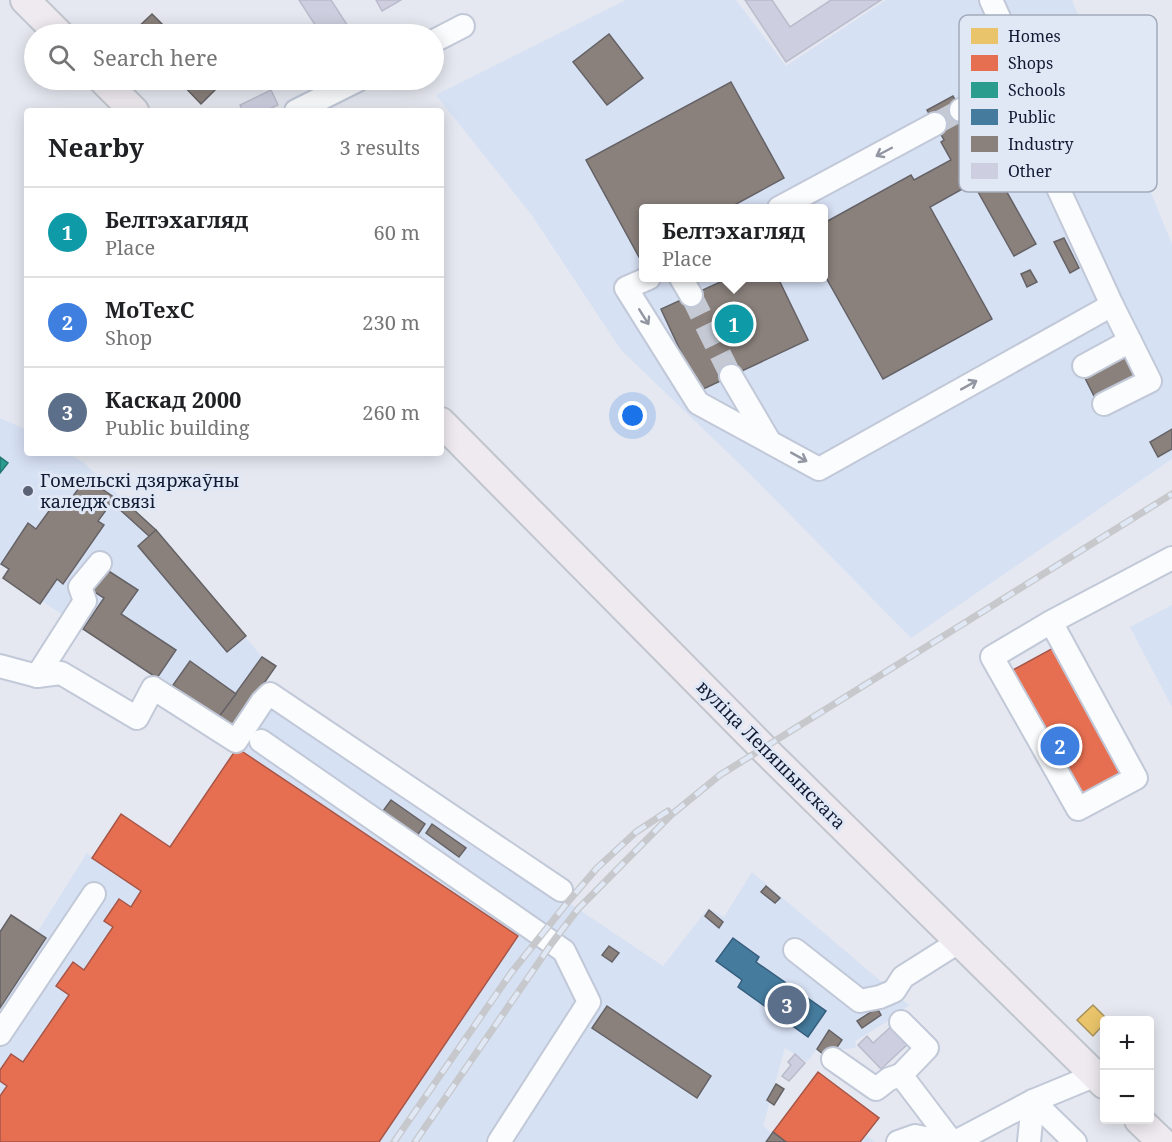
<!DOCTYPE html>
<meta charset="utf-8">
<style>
:root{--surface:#fff;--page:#f2f2f2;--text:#202124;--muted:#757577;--line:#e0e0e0;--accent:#5b6275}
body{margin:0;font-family:"Noto Serif",serif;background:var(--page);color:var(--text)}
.controls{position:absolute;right:18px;bottom:18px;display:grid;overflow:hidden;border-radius:6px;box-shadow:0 3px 15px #0003}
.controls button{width:54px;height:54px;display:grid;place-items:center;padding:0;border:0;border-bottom:2px solid var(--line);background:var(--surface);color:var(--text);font:30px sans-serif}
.you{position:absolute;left:633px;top:416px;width:21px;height:21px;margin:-15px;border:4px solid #fff;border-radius:50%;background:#1a73e8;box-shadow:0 0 0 9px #1a73e833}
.badge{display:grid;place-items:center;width:39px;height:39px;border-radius:50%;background:var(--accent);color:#fff;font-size:20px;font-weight:700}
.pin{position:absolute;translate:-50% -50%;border:3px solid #fff;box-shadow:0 2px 6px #0006}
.popup{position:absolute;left:639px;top:204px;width:189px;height:78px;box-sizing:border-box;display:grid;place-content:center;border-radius:6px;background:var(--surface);filter:drop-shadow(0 2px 4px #0005);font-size:20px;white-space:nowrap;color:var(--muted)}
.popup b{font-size:22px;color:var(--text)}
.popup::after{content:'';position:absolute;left:50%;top:100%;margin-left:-12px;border:12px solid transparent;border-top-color:var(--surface)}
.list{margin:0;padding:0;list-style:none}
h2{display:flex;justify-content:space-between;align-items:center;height:78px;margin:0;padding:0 24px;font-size:26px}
h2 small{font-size:20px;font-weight:400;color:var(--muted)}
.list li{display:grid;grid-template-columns:39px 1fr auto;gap:18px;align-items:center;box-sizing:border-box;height:90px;padding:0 24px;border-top:2px solid var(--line)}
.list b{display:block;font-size:22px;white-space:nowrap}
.list p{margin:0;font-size:20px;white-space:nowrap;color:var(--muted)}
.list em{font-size:20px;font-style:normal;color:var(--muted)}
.icon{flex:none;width:33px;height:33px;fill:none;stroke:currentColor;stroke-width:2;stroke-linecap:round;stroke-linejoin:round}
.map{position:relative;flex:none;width:1172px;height:1142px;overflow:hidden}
.search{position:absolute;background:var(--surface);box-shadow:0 3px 15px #0003;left:24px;top:24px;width:420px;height:66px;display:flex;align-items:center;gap:15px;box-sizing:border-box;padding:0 21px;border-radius:33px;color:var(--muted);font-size:22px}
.panel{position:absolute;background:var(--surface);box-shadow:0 3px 15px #0003;left:24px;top:108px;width:420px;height:348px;border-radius:6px}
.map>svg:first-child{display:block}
.built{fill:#d7e1f4;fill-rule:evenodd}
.homes{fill:#e9c46a;stroke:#a8915a;stroke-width:1.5}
.shops{fill:#e76f51;stroke:#a65648;stroke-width:1.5}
.schools{fill:#2a9d8f;stroke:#227673;stroke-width:1.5}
.public{fill:#457b9d;stroke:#355e7d;stroke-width:1.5}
.industry{fill:#8a817c;stroke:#656266;stroke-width:1.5}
.building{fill:#cdcedf;stroke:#babbcb;stroke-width:1.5}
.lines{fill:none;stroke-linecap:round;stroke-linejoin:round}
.minor-tunnel{stroke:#c5c9d4;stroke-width:22;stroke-dasharray:22 11;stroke-linecap:butt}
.minor-casing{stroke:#c1c8d8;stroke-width:26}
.major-casing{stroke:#c1c5cd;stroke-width:32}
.minor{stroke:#fbfcfd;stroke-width:22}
.major{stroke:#eeeaf0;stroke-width:28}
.rail-casing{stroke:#c6c8cb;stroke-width:7}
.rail{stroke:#e0e7f5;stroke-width:4.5;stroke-dasharray:14;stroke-linecap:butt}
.oneway{stroke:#9196a2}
.poi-dot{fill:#5b6275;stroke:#e0e7f5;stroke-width:2}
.labels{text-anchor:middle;stroke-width:6;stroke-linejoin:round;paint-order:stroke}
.poi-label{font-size:18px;fill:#101a33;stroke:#e0e7f5;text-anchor:start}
.street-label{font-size:18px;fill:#101a33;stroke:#e0e7f5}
.key{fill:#e0e7f5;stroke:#a2aabb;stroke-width:1.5}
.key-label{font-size:16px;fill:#101a33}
</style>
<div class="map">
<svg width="1172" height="1142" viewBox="0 0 1172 1142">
<rect width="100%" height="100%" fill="#e5e8f0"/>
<g class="built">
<path d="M626,0H736L786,66L886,0H1072L1172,244V459L911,638L751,475L621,350L531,214L436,95ZM644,208H824V278H644Z"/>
<polygon points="0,418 27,430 27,453 67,453 83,462 156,530 262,657 276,666 233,728 159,676 157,678 42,601 40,604 3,578 9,569 2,564 0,566"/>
<polygon points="1172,605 1172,707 1130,627"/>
<polygon points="269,701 663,966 708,908 724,917 752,872 909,1005 885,1023 855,1041 856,1048 837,1050 828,1060 816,1050 807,1062 785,1048 763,1126 776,1136 773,1132 818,1072 879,1118 866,1135 875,1142 0,1142 0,932 11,915 38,931 87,853 92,857 121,814 170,847"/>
</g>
<polygon class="homes" points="1093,1005 1108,1020 1104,1020 1104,1024 1093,1036 1077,1020"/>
<g class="shops">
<polygon points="1057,646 1127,774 1081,799 1011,671"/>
<polygon points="237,748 518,936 379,1142 0,1142 0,1096 7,1086 0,1081 0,1070 11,1054 23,1062 69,995 56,986 73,962 84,970 113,927 104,921 119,899 131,907 141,891 92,858 121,814 170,847"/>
<polygon points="818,1072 879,1118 860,1142 786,1142 773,1132"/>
</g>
<polygon class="schools" points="0,457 8,463 0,473"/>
<polygon class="public" points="733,938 759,957 756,962 826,1011 808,1037 738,987 742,980 716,961"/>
<g class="industry">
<polygon points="152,14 172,34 132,33"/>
<polygon points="609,34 643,78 607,105 573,62"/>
<polygon points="178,80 216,80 221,84 201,104"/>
<polygon points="731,82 784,178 729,208 644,208 644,254 639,257 586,160"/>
<polygon points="953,96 1036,244 1014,256 973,183 930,207 992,319 883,379 824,274 824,223 911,175 914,180 951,160 941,142 944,140 927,110"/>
<polygon points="1064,238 1079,268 1070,273 1054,242"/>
<polygon points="1030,270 1037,282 1027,287 1021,274"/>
<polygon points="729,278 778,278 808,340 699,391 661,309"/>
<polygon points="1127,353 1140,379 1097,402 1084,376"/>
<polygon points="1172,429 1172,449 1158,457 1150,442"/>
<polygon points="86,478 115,498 98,521 104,525 63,584 57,579 40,604 3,578 9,569 1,564 28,523 36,529 57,500 66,506"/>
<polygon points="123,500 156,530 150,537 117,507"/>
<polygon points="156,530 246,636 227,652 138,546"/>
<polygon points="107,570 138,590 121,614 176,650 157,678 83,629 104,598 93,591"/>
<polygon points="262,657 276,666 233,728 218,718"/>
<polygon points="190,661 236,694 218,718 173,685"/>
<polygon points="391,800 425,824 415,839 380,815"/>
<polygon points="432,824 466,848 459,857 426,833"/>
<polygon points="766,886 780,898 775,903 761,892"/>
<polygon points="709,910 723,922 719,928 705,916"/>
<polygon points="11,915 46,938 0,1008 0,932"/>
<polygon points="609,946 619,953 612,962 602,955"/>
<polygon points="607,1006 711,1076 697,1098 592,1028"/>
<polygon points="877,1008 881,1015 862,1028 857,1021"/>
<polygon points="829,1030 842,1040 829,1059 817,1049"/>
<polygon points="776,1084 784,1089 774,1105 767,1100"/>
<polygon points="773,1132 786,1142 766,1142"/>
</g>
<g class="building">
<polygon points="299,0 331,0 353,34 321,34"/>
<polygon points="376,0 401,0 382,11"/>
<polygon points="745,0 772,0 790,27 831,0 881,0 786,62"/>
<polygon points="271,90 278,105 265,111 243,111 240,105"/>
<polygon points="893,1025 910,1042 881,1069 858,1045 867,1036 873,1043"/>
<polygon points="795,1054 805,1063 789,1081 782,1076 791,1065 788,1062"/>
</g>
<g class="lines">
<g class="minor-tunnel">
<polyline points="935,124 961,110"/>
<polyline points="691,295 731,376"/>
</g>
<g class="minor-casing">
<g id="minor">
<polyline points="991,0 1009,40 1010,84 1112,305 1150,381 1104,404"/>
<polyline points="434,41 463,26"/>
<polyline points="961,110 1010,84"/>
<polyline points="296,111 358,80"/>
<polyline points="779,208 935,124"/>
<polyline points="649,278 626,288 698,403 819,469 1112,305"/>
<polyline points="681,278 691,295"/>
<polyline points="1084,366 1130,341"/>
<polyline points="731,376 768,439"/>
<polyline points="1051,622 1136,778 1078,809 992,657 1051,622 1172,558"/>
<polyline points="0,666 37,676 61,673 137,718 153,688 236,741 262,702 270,694 561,890"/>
<polyline points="37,676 85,601 80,587 100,563"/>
<polyline points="261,741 564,951 589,1002 499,1142"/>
<polyline points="795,950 860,1001 880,997 894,991 903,977 960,941"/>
<polyline points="901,1022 927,1048 901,1075"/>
<polyline points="0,1034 94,894"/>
<polyline points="833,1059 876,1089 889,1079 901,1075 951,1141"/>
<polyline points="1033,1101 1075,1142"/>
<polyline points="898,1142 915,1136 944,1142 961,1139 1033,1101 1096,1075"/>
<polyline points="1029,1142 1033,1101"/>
</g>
</g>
<g class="major-casing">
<g id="major">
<polyline points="25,0 59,34"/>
<polyline points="103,80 134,111"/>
<polyline points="441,422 764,749 1104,1084"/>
<polyline points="1139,1120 1162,1142"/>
</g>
</g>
<use href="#minor" class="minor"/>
<use href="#major" class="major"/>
<g class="rail-casing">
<g id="rail">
<polyline points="394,1142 511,973 567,903 597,868 636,832 668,811"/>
<polyline points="415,1142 552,943 578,909 671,815 720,775 1172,494"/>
</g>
</g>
<use href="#rail" class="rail"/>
</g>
<defs><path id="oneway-shaft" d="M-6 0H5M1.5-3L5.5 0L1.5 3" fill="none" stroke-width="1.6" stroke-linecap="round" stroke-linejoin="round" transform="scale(1.5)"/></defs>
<g class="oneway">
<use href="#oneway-shaft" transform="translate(884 152) rotate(152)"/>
<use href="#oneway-shaft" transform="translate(644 317) rotate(58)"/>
<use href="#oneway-shaft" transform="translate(969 385) rotate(-29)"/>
<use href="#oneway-shaft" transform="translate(799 457) rotate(29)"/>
</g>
<circle class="poi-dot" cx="28" cy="491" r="6"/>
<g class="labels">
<g class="poi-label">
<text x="40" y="487">Гомельскі дзяржаўны<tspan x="40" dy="21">каледж связі</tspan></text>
</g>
<g class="street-label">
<text transform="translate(771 755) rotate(45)" y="6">вуліца Лепяшынскага</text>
</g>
</g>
<rect x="959" y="15" width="198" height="177" rx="9" class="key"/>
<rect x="971" y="28" width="27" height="16" fill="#e9c46a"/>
<rect x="971" y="55" width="27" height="16" fill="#e76f51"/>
<rect x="971" y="82" width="27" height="16" fill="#2a9d8f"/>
<rect x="971" y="109" width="27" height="16" fill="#457b9d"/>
<rect x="971" y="136" width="27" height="16" fill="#8a817c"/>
<rect x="971" y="163" width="27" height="16" fill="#cdcedf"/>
<g class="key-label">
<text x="1008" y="42">Homes</text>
<text x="1008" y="69">Shops</text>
<text x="1008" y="96">Schools</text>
<text x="1008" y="123">Public</text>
<text x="1008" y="150">Industry</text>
<text x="1008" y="177">Other</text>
</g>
</svg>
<div class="controls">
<button>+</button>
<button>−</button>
</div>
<div class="you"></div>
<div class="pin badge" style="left:734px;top:324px;background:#0f9aa8">1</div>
<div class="popup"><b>Белтэхагляд</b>Place</div>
<div class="pin badge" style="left:1060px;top:746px;background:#3f7fe0">2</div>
<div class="pin badge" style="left:787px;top:1005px;background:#5c6f8a">3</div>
<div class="search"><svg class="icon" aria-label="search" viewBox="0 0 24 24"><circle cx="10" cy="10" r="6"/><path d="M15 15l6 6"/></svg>Search here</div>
<section class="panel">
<h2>Nearby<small>3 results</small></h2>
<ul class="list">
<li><span class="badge" style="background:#0f9aa8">1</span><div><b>Белтэхагляд</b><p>Place</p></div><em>60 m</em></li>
<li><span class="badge" style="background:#3f7fe0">2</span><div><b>MoTexC</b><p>Shop</p></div><em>230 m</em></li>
<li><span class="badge" style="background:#5c6f8a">3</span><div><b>Каскад 2000</b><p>Public building</p></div><em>260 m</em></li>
</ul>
</section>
</div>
